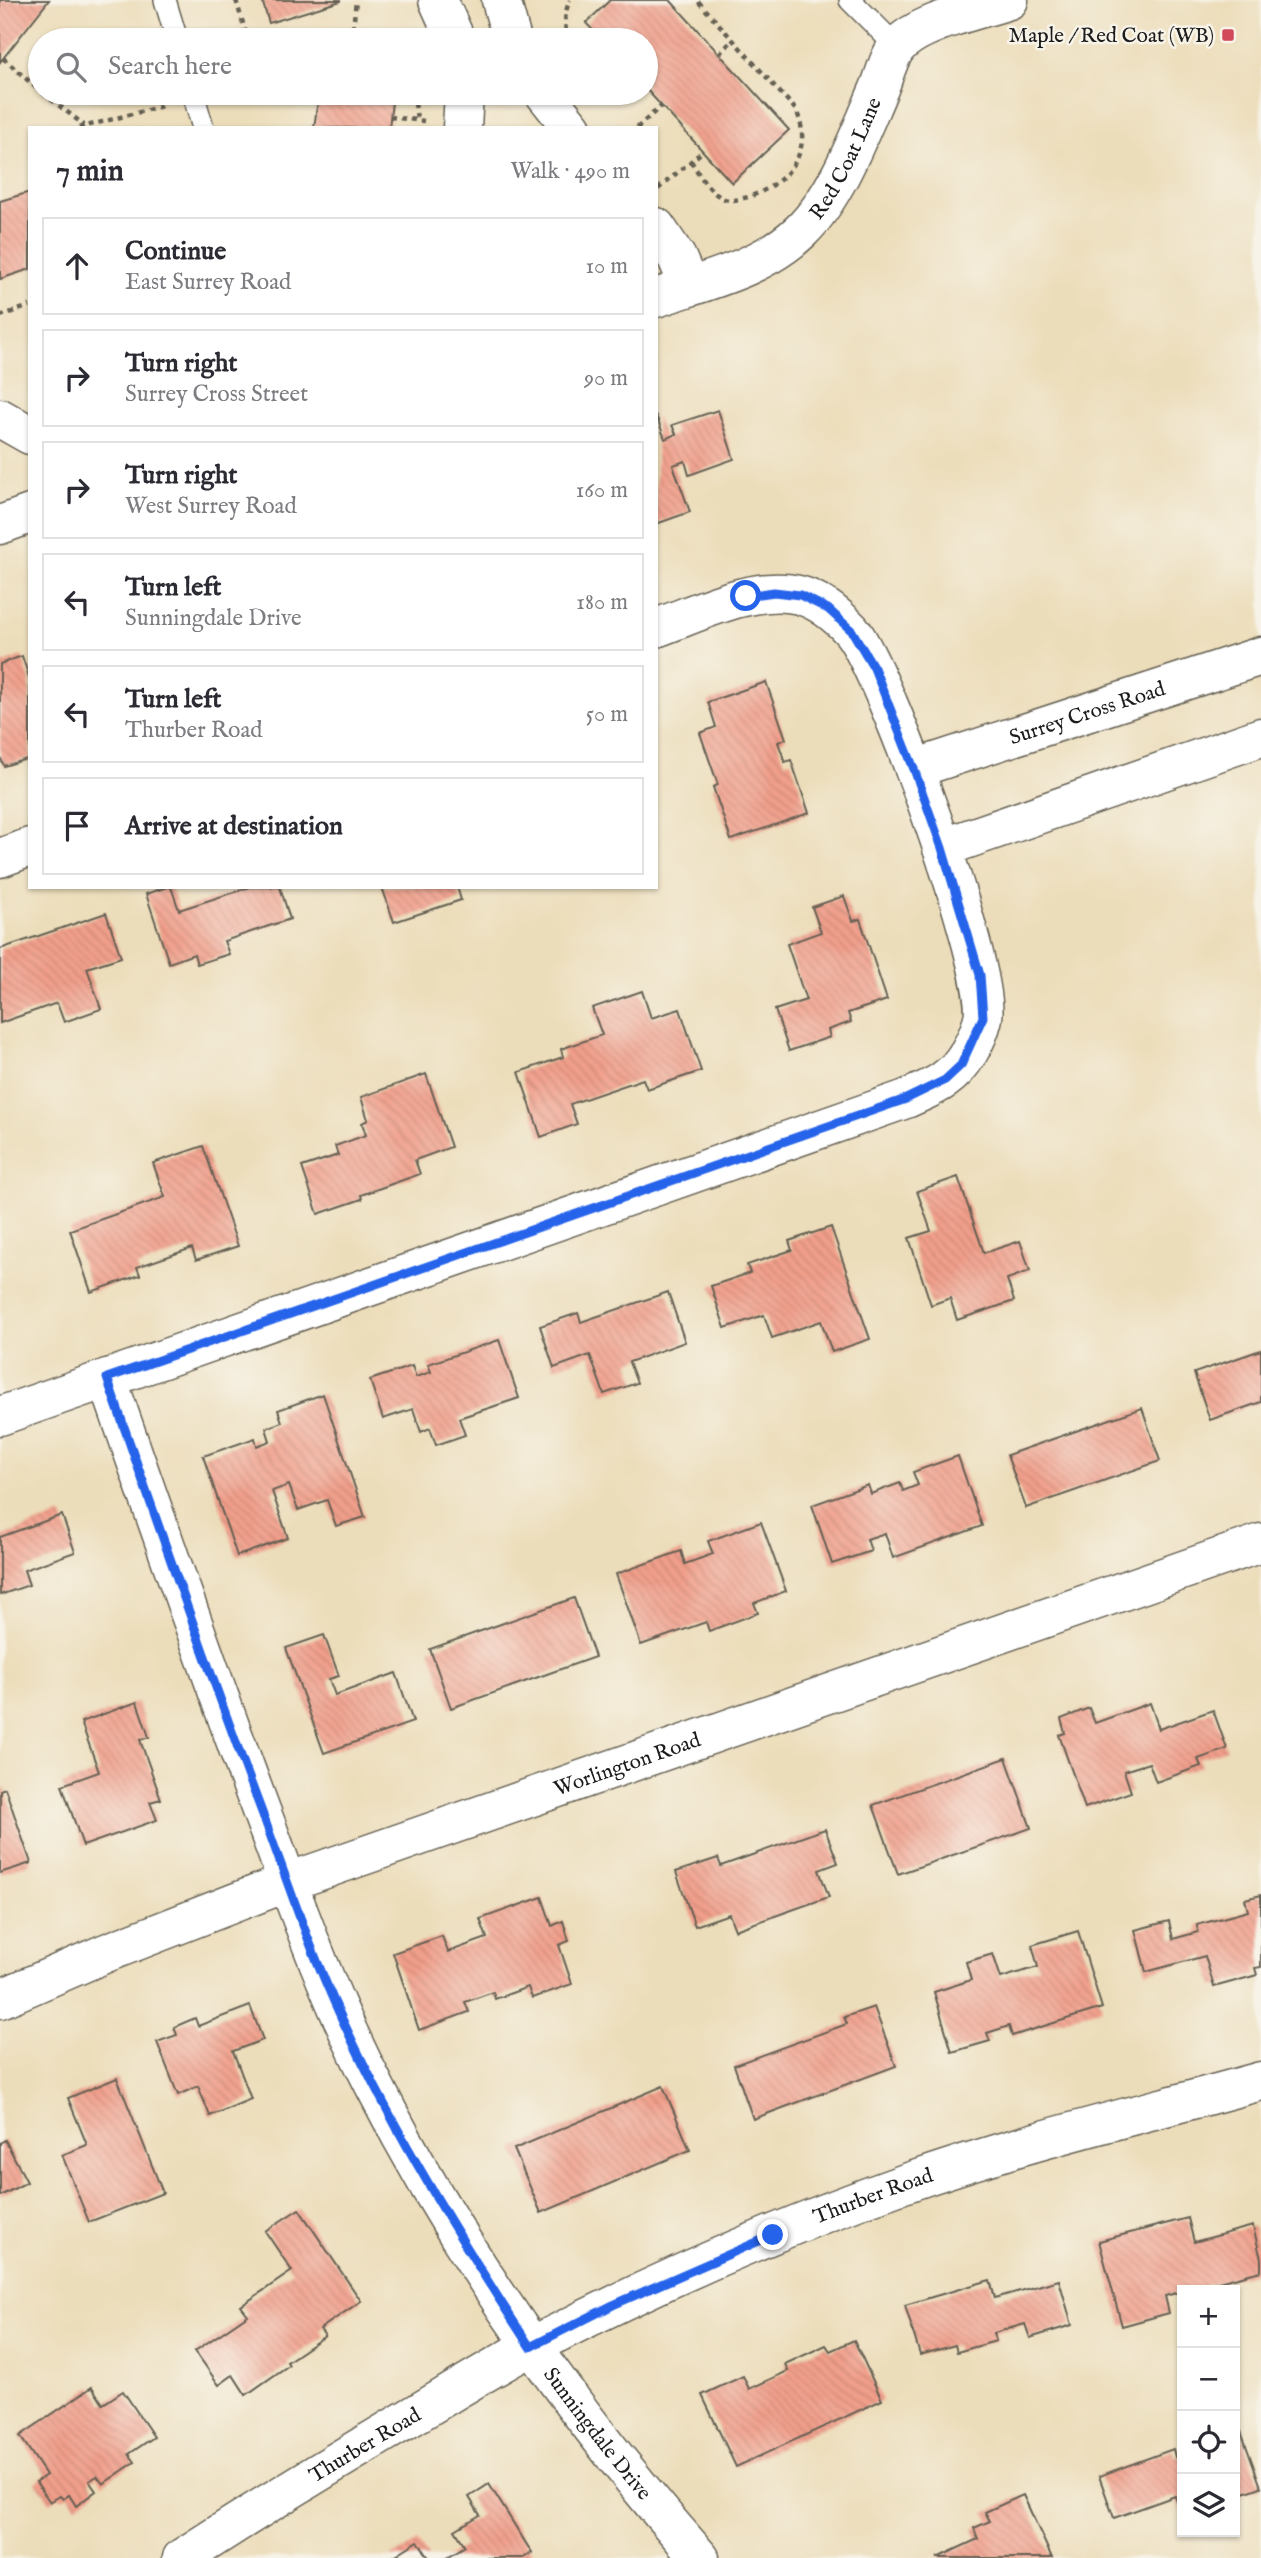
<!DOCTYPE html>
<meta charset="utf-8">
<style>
:root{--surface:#fff;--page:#f7f7f7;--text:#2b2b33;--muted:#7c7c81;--line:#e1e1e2}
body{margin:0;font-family:"IM FELL English",serif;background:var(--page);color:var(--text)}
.controls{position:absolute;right:21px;bottom:21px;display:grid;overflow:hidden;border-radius:0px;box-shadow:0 2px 5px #0004}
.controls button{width:63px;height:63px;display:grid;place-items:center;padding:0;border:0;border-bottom:2px solid var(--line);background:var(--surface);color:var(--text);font:35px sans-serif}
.stop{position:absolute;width:21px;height:21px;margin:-16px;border:5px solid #2563eb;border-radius:50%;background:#fff}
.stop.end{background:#2563eb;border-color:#fff;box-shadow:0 2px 7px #0008}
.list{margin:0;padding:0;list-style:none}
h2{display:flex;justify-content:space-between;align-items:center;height:91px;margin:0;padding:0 28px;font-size:30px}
h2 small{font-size:23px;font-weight:400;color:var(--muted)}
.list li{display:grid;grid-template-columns:46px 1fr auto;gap:21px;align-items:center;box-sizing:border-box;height:98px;margin:0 14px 14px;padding:0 14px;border:2px solid var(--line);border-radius:0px}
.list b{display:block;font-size:26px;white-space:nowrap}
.list p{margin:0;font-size:23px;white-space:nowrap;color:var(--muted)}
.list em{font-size:23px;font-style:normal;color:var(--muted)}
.icon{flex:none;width:38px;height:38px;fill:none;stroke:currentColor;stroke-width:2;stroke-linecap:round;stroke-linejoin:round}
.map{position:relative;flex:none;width:1261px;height:2558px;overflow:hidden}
.search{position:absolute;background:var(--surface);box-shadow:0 2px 5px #0004;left:28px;top:28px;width:630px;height:77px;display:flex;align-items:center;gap:18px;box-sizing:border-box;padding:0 24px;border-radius:38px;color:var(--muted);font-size:26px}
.panel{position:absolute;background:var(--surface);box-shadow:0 2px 5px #0004;left:28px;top:126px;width:630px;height:763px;border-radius:0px}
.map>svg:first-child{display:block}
.building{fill:url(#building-back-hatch)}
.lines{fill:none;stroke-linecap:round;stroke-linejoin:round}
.service-casing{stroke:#656053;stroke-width:24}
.minor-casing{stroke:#656053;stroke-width:41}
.path{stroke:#656053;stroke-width:4.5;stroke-dasharray:5 5;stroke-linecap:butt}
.service{stroke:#fff;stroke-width:21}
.minor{stroke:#fff;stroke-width:38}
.route{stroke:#2563eb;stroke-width:9}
.poi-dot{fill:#d1495b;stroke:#f7f3e8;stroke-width:2.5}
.labels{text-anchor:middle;stroke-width:5;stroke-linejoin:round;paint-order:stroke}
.poi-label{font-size:21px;fill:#1c1c1c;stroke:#f7f3e8;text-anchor:end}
.street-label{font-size:21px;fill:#1c1c1c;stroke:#f7f3e8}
</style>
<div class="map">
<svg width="1261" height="2558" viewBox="0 0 1261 2558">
<defs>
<pattern id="building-back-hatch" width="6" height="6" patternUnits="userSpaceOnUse" patternTransform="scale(1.75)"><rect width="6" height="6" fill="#f19f8b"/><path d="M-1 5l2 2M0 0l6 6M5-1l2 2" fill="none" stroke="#ce8877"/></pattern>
</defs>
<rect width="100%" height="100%" fill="#f7f3e8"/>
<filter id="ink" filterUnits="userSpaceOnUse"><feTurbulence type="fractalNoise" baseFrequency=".0143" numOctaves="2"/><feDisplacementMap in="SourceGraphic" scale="14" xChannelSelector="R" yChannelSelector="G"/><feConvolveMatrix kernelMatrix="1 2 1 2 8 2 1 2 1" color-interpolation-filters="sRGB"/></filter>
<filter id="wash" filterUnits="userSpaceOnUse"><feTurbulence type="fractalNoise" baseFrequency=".00686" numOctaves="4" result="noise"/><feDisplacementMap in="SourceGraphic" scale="28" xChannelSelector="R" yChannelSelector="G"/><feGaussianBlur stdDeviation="1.57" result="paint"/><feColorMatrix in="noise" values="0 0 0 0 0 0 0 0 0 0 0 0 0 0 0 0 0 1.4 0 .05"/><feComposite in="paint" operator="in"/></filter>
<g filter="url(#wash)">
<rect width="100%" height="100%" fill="#ecddba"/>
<g id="blocks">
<g class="building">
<polygon points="0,0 49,0 0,62"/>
<polygon points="262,0 341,0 341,1 269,23"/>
<polygon points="610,0 670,0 789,130 732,183 646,89 646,40 602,40 586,23"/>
<polygon points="319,93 393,93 389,128 314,128"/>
<polygon points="30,192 30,269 0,279 0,201"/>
<polygon points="718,410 734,459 689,475 685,461 673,465 690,512 656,524 656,415 665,439 676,434 672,425"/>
<polygon points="22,656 30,680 30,758 4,766 0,757 0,664"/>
<polygon points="766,682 786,739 778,742 785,762 791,760 809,813 731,840 713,787 718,785 700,733 716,727 708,702"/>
<polygon points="167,887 171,887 179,910 250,887 280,887 290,919 224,941 229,954 197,964 194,954 169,963 146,894"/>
<polygon points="382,887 457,887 461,900 394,922"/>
<polygon points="844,896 853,921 860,919 887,1000 848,1013 851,1022 828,1030 830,1037 789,1051 775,1010 806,1000 787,944 821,932 812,907"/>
<polygon points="106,913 121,957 87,968 101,1009 64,1022 57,1003 0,1023 0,949"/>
<polygon points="642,991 651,1018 680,1009 701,1071 647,1089 643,1079 570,1104 577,1124 541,1137 519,1072 563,1057 561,1049 602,1035 592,1008"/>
<polygon points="426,1074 451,1147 415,1160 420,1174 361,1195 362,1199 318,1214 302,1167 338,1155 335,1146 366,1135 362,1123 368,1120 361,1097"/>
<polygon points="203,1146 238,1246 196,1260 192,1248 137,1267 140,1275 91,1292 70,1230 165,1197 153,1163"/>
<polygon points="958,1177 984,1253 1020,1241 1030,1271 1007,1279 1014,1301 957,1320 950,1298 931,1305 909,1238 931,1231 917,1191"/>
<polygon points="831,1227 870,1339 832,1352 821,1321 772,1338 764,1315 725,1328 711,1286 750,1273 747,1265 792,1250 789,1241"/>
<polygon points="668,1292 685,1342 629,1362 637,1383 604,1394 590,1355 554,1368 540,1326 578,1313 581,1322"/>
<polygon points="499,1340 519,1398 459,1418 465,1435 436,1445 430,1428 421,1432 413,1409 383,1419 370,1380 412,1366 416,1377 431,1372 428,1364"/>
<polygon points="1261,1350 1261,1402 1210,1420 1194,1373"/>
<polygon points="323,1394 365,1517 336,1526 327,1500 298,1510 289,1485 272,1491 288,1538 237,1556 203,1456 255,1438 257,1446 270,1441 266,1428 282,1422 278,1410"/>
<polygon points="1142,1408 1160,1461 1026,1508 1007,1455"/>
<polygon points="958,1456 982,1526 893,1558 885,1533 867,1539 871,1551 832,1564 812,1505 868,1485 871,1494 900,1483 903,1491 918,1485 913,1472"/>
<polygon points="62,1515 75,1552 24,1570 29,1585 0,1595 0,1537"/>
<polygon points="761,1522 786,1591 754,1603 758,1613 709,1631 706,1622 641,1645 616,1574 681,1551 685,1564 713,1554 708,1541"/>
<polygon points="574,1598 595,1657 451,1708 430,1649"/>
<polygon points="324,1635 339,1676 329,1679 335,1695 396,1673 413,1722 324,1753 286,1648"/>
<polygon points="137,1702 149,1737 140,1740 161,1799 150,1802 157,1820 83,1846 62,1785 99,1772 81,1722"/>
<polygon points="1150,1703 1159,1729 1213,1710 1227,1749 1198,1759 1201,1766 1156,1782 1149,1763 1124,1771 1131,1792 1085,1808 1059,1735 1065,1733 1061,1719 1089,1708 1095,1723"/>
<polygon points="1006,1758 1031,1828 898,1874 873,1805"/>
<polygon points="5,1788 31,1863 0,1873 0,1790"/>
<polygon points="825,1829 838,1863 819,1870 829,1897 735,1930 729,1914 695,1926 676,1872 718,1858 721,1866"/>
<polygon points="1261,1895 1261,1967 1255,1968 1257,1975 1214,1987 1205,1956 1146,1972 1135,1930 1169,1921 1173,1939 1198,1932 1197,1925 1248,1911 1245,1899"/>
<polygon points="542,1897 552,1926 563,1921 569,1941 559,1945 572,1984 532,1998 528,1987 495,1999 493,1992 465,2002 469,2012 419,2030 393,1953 442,1936 448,1952 487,1938 480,1919"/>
<polygon points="1078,1931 1102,2008 1012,2036 1009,2026 987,2033 990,2041 952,2052 934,1992 971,1980 966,1962 993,1954 1001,1978 1038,1967 1032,1945"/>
<polygon points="250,2006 263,2040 233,2051 251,2099 210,2116 198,2086 178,2095 157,2042 177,2035 174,2027 195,2018 198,2026"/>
<polygon points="874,2007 896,2066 753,2119 734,2065 847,2024 844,2017"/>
<polygon points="117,2078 163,2193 89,2222 62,2155 87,2145 68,2098"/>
<polygon points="663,2086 690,2150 541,2213 514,2149"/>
<polygon points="5,2140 27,2182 0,2196 0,2143"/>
<polygon points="299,2209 361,2301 320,2329 325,2336 287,2362 289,2365 246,2395 233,2375 219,2385 195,2351 248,2315 241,2306 292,2271 265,2231"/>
<polygon points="1188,2218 1194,2242 1253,2226 1261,2259 1261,2271 1165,2296 1169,2313 1122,2326 1099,2241"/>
<polygon points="990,2280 995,2298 1059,2280 1072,2325 1030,2338 1025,2324 994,2333 996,2341 957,2352 955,2345 920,2355 905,2305"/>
<polygon points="854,2340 882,2400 736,2467 702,2395 743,2376 749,2389 788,2371 785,2364 826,2345 830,2351"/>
<polygon points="92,2387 103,2404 123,2391 154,2437 129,2454 135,2462 103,2484 97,2476 89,2481 96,2491 76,2506 69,2495 63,2499 60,2496 50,2502 36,2482 46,2475 20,2436"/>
<polygon points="1235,2415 1261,2487 1235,2496"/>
<polygon points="1173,2449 1175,2457 1182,2454 1182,2515 1175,2496 1114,2518 1099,2476"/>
<polygon points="489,2484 532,2553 523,2558 446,2558 465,2546 455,2530 480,2515 469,2497"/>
<polygon points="1023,2495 1052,2558 937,2558 978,2539 974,2528 990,2521 985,2512"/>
<polygon points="418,2541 429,2558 391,2558"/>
</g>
</g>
</g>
<g filter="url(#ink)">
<use href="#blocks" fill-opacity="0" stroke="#656053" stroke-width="2"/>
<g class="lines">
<g class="service-casing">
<g id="service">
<polyline points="165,0 177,40"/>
<polyline points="850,0 897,47"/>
<polyline points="193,93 203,128"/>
</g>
</g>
<g class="minor-casing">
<g id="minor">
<polyline points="438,0 456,40"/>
<polyline points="501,0 512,40"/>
<polyline points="544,93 572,128"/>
<polyline points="462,128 464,93"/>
<polyline points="656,227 677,258 689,286"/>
<path id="s1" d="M656,298C705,281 763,268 801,231C836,197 859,135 878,91C884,78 888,58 897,47C918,22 979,10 1009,0"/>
<polyline points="0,418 30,435"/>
<polyline points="0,525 30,514"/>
<path id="s2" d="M914,769L1261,656"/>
<polyline points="942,848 1261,737"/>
<polyline points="0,858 30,847"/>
<path id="s3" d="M107,1378C158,1524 208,1669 262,1813C296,1905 329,1998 374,2085C461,2257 573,2414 700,2558"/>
<path d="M0,1416L906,1099C919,1093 933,1088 944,1080C963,1067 978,1040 983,1018C993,972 884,669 851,630C837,615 818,600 799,595C754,584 698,613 656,628"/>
<path id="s4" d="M0,1999L106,1953L288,1882L1261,1543"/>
<path id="s5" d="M182,2558C254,2511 327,2467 401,2423C445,2397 489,2369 534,2345C654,2283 779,2228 906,2183C1022,2142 1143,2114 1261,2081"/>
</g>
</g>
<g class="path">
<polyline points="236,0 248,40"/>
<polyline points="352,39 356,0"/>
<polyline points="346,40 366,37 376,40"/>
<path d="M568,40C564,26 564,13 570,0"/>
<polyline points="719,54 733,40"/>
<polyline points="3,58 40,91"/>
<polyline points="43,93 84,125"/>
<polyline points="414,93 417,120"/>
<polyline points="390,117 424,121"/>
<polyline points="79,128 166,105"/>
<polyline points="637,128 661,106"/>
<path d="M691,161C699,174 708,190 722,198C731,202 740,199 748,197C787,184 815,152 796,110L697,0"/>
<polyline points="658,189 703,151"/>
<polyline points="0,316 30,306"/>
</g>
<use href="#service" class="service"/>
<use href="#minor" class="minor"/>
</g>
</g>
<g class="lines" filter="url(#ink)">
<path class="route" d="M746,596L774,592L800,595L828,609L852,631L874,668L914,769L942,848L980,975L983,1017L961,1065L945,1080L906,1099L107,1378C158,1524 208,1670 263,1815C288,1883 311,1953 342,2019C395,2134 461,2241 530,2347L613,2305L773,2235"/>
</g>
<rect class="poi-dot" x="1221" y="28" width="14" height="14" rx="3.5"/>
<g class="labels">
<g class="poi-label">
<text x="1214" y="42">Maple / Red Coat (WB)</text>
</g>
<g class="street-label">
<text dy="7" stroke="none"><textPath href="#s1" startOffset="247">Red Coat Lane</textPath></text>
<text dy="7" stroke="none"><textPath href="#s2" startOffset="182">Surrey Cross Road</textPath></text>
<text dy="7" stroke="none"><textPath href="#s4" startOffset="670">Worlington Road</textPath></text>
<text dy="7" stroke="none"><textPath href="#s5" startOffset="782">Thurber Road</textPath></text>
<text dy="7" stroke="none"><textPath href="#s3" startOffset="1171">Sunningdale Drive</textPath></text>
<text dy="7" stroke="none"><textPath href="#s5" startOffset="215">Thurber Road</textPath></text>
</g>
</g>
</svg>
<div class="controls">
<button>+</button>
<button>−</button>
<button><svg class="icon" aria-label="locate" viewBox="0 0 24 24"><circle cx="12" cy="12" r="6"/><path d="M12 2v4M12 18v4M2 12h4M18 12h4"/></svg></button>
<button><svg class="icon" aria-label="layers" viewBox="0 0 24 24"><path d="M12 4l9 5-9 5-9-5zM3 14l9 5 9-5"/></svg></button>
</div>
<div class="stop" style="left:746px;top:596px"></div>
<div class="stop end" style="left:773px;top:2235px"></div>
<div class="search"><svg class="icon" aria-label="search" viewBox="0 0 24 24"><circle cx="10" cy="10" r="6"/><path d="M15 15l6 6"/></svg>Search here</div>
<section class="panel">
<h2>7 min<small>Walk · 490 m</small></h2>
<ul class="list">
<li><svg class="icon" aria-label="ahead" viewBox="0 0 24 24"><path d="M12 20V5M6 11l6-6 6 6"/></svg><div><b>Continue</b><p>East Surrey Road</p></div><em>10 m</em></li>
<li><svg class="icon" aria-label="right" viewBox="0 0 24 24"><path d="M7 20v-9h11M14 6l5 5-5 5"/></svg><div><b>Turn right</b><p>Surrey Cross Street</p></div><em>90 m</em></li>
<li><svg class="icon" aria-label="right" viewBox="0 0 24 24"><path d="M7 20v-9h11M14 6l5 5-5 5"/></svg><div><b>Turn right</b><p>West Surrey Road</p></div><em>160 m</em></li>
<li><svg class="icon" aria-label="left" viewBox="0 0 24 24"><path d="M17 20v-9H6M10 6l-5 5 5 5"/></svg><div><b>Turn left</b><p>Sunningdale Drive</p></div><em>180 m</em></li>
<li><svg class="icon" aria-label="left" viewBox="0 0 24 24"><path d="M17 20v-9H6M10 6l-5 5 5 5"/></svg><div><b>Turn left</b><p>Thurber Road</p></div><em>50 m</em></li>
<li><svg class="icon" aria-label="arrive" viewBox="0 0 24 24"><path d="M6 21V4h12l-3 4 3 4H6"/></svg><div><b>Arrive at destination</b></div></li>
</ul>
</section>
</div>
